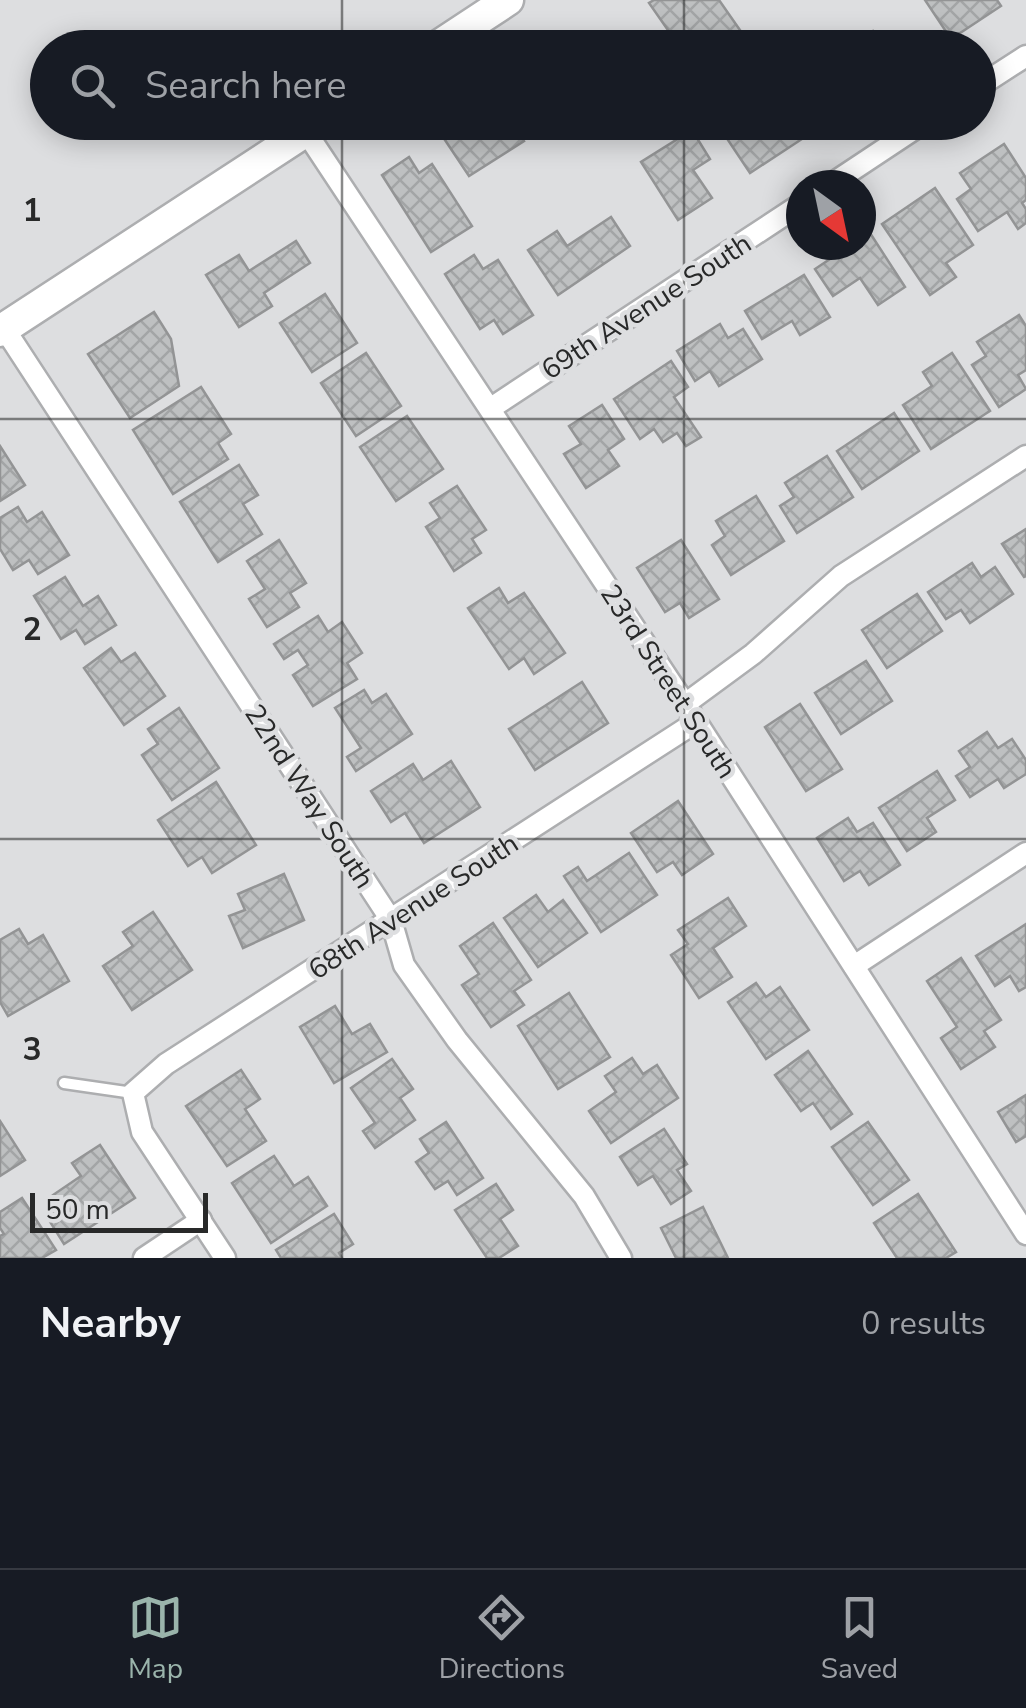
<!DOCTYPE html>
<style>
:root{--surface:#171b24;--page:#20242c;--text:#f1f3f6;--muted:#9ea1a6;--line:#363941;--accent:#9ab4ab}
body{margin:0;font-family:"Nunito Sans",sans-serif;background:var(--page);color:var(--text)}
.compass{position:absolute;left:786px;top:170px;width:90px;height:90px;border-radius:50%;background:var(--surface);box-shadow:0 5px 25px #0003;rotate:147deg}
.scale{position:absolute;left:30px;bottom:25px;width:178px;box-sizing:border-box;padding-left:10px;border:5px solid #282929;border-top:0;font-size:28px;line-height:35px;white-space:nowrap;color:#282929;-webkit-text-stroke:8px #dddee0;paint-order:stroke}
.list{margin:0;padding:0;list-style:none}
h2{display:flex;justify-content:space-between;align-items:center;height:130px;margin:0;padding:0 40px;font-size:42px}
h2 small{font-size:32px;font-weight:400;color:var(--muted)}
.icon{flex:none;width:55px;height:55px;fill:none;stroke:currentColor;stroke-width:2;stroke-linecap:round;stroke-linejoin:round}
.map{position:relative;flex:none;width:1026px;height:1258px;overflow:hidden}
.search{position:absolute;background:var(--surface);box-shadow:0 5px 25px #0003;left:30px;right:30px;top:30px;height:110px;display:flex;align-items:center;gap:25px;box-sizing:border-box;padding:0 35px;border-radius:55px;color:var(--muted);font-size:38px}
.sheet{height:310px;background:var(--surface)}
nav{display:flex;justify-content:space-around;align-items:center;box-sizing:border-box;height:140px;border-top:2px solid var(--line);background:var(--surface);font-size:28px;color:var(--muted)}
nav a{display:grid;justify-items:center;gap:5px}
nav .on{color:var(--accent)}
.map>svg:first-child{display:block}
.building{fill:url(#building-cross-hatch);stroke:#939495;stroke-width:2.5}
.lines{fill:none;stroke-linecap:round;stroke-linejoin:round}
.lane-casing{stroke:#adaeb0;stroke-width:15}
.street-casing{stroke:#adaeb0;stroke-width:25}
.secondary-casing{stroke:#adaeb0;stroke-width:35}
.lane{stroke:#fff;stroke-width:10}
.street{stroke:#fff;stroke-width:20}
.secondary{stroke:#fff;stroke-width:30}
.grid{fill:none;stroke:#282929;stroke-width:2.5;stroke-opacity:0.55}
.labels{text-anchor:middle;stroke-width:9;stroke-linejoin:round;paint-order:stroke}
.street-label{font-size:28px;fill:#282929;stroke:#dddee0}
.grid-label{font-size:32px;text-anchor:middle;font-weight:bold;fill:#282929;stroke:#dddee0;stroke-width:9;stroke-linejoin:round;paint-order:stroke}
</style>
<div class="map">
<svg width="1026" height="1258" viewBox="0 0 1026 1258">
<defs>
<pattern id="building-cross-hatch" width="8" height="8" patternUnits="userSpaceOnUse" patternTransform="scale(2.5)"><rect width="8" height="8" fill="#bec0c1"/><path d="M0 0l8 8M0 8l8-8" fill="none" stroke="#a3a5a6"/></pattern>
</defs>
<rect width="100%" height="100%" fill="#dddee0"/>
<g class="building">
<polygon points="654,0 719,0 749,43 743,48 657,48 654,44 670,33 649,3"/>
<polygon points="925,0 997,0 1001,6 951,39"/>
<polygon points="873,31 882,44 896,35 904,48 847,48"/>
<polygon points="472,122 512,122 524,141 469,176 445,140"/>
<polygon points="716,122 795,122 805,137 750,173"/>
<polygon points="692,130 710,159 693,170 712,198 678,220 641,162"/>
<polygon points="1004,144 1026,178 1026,200 1022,203 1026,209 1026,223 1018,229 1007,212 978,231 957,199 971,189 960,173"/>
<polygon points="409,157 419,173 432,164 472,226 431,252 382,175"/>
<polygon points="935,188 973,245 946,263 956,277 930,295 882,224"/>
<polygon points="611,217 630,246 558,295 528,250 557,231 567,246"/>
<polygon points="870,233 905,287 878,305 860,278 833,296 815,269 851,245 861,245 861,239"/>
<polygon points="296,241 310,263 264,293 272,306 239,327 206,275 239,255 249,271"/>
<polygon points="474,255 483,269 498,260 533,315 503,334 494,320 480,329 445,274"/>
<polygon points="804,275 830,317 800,335 792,321 762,339 745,311"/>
<polygon points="325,294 357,343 312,372 280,323"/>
<polygon points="154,312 171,339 179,386 130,418 88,354"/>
<polygon points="1019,315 1026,326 1026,370 1018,375 1026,389 999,407 972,365 986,356 977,342"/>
<polygon points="720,324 728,338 743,329 762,359 719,386 710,371 695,381 677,351"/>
<polygon points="366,353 401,406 356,436 321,383"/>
<polygon points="952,353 990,411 931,449 903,405 932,386 923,372"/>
<polygon points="671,361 688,387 674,397 701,437 686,446 677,433 663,442 654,429 640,439 614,399"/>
<polygon points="201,387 231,434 218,443 228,459 173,494 133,430"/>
<polygon points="602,405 624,439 608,450 619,466 586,488 564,454 581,444 569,426"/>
<polygon points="894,413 919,451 862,489 837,451"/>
<polygon points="407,416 443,469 396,501 360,447"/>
<polygon points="0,446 25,485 0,501"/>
<polygon points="827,456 853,497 797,533 780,506 794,497 785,483"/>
<polygon points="239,465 258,495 243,504 262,534 218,562 180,502"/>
<polygon points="457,486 486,530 472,539 481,553 454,571 426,527 440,518 430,503"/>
<polygon points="756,496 784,541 731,575 712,545 725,536 716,521"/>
<polygon points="18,507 27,522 42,512 69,555 38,574 29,560 13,570 0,549 0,518"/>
<polygon points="1026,529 1026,576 1024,577 1002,544"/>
<polygon points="279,540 306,583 290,593 299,607 267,627 249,599 265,589 247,561"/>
<polygon points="681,540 719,599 689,618 680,603 665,612 637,568"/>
<polygon points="972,563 981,577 995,567 1013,594 970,623 961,610 946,619 928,592"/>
<polygon points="65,577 83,606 98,596 116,625 85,644 76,630 61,639 34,596"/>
<polygon points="499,588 508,603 524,593 565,653 534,674 524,658 509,669 468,608"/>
<polygon points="917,594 942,631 887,668 862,630"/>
<polygon points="318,616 328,632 342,622 362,653 347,663 357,679 313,706 293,675 308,665 298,650 284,659 274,644"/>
<polygon points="111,648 121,662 135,653 165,696 124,725 84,668"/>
<polygon points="866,661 892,701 841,734 815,693"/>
<polygon points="582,682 608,723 535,770 509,729"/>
<polygon points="364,690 372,703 386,694 412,734 356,771 347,757 361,748 335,708"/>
<polygon points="800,704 842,769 806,791 765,727"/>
<polygon points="179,708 219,768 172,800 142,755 158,744 148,729"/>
<polygon points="987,732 998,748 1012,739 1026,760 1026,774 1004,788 998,779 970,797 956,776 970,767 959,751"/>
<polygon points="451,761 480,807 424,843 405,813 391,822 371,791 413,764 423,780"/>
<polygon points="937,771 955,800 927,818 936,832 907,851 879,808"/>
<polygon points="216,782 256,845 212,873 202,857 188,866 158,820"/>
<polygon points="678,801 713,854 682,875 673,862 657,872 631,833"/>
<polygon points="848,818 857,832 873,823 900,865 869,885 860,871 844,881 817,838"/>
<polygon points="629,853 657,895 601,932 564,876 578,867 587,881"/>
<polygon points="284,874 304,920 243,948 229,916 245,910 238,894"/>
<polygon points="536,895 548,912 563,900 587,933 538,967 504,918"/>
<polygon points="728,898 746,926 713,948 732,977 699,998 671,955 688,944 678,930"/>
<polygon points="153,912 192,970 132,1010 103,966 133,946 123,932"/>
<polygon points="493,923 531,980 514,991 524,1005 491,1027 462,985 479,974 460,946"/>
<polygon points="1026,924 1026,987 1019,991 1010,976 995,986 976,956"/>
<polygon points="19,929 28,944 43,935 69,981 8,1016 0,1002 0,940"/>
<polygon points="961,958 1001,1020 984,1031 995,1047 961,1069 941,1038 957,1027 927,981"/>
<polygon points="756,983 766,997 780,987 809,1030 766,1059 728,1002"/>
<polygon points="569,993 610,1057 558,1089 518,1026"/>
<polygon points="335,1006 352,1034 370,1024 387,1052 334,1083 300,1027"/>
<polygon points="808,1051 852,1114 831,1129 813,1103 801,1111 775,1075"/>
<polygon points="632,1058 643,1074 657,1065 678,1098 611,1143 589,1111 616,1092 605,1076"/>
<polygon points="392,1059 413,1089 400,1098 415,1120 375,1148 363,1131 375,1123 351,1088"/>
<polygon points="241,1070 260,1099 245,1109 266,1141 227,1166 186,1106"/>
<polygon points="1026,1095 1026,1136 1016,1142 998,1112"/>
<polygon points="0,1121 25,1160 0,1176"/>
<polygon points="446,1122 483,1178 457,1195 448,1181 435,1189 416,1162 429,1153 420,1139"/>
<polygon points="868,1122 909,1180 873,1205 832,1147"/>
<polygon points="664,1129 687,1164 677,1170 691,1191 671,1204 653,1176 638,1185 620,1157"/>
<polygon points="100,1145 135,1198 64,1244 47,1217 61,1208 53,1195 81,1176 72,1163"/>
<polygon points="274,1156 294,1186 308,1177 327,1206 271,1243 232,1183"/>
<polygon points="496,1184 513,1210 500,1219 518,1246 499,1258 487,1258 455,1210"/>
<polygon points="918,1194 956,1252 946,1258 897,1258 874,1223"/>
<polygon points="22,1198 56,1250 42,1258 0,1258 0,1236 4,1234 0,1228 0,1212"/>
<polygon points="703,1207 728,1258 676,1258 661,1228"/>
<polygon points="334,1214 353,1244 339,1253 342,1258 281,1258 276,1250"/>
</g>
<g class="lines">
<g class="lane-casing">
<polyline id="lane" points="64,1083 133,1093"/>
</g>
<g class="street-casing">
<g id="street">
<polyline points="978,87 1026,56"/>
<polyline points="306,132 685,704 1026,1234"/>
<polyline points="830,185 925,122"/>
<polyline points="4,328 391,920 404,965 457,1040 584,1196 621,1258"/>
<polyline points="491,408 801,204"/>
<polyline points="685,704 753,654 841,576 1026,456"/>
<polyline points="854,966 1026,853"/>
<polyline points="144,1258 201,1220"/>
<polyline points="225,1258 142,1132 133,1093 166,1064 696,722"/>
</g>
</g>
<g class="secondary-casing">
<g id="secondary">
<polyline points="435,48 508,0"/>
<polyline points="0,331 320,122"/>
</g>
</g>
<use href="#lane" class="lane"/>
<use href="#street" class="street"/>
<use href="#secondary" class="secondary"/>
</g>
<path class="grid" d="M342,0V48M684,0V48M342,122V1258M684,122V1258M0,419H1026M0,839H1026"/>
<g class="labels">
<g class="street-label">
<text transform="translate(646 306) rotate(-33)" y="10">69th Avenue South</text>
<text transform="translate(669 681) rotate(57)" y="10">23rd Street South</text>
<text transform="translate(310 796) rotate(57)" y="10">22nd Way South</text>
<text transform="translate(413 906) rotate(-33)" y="10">68th Avenue South</text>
</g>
</g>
<g class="grid-label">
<text x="32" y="221">1</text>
<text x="32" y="640">2</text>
<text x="32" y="1060">3</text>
</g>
</svg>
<svg class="compass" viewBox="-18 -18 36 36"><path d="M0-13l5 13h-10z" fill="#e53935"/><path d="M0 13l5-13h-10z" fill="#9ea1a6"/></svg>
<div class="scale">50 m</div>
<div class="search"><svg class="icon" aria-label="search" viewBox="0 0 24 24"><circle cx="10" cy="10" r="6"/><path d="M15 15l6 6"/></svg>Search here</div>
</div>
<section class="sheet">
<h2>Nearby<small>0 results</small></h2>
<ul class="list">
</ul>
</section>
<nav>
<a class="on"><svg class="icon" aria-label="map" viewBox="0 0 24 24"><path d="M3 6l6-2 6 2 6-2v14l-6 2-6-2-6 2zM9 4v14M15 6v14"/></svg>Map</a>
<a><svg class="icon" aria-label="directions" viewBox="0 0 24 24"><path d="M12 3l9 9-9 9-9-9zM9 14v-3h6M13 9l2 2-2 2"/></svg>Directions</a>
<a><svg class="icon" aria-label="saved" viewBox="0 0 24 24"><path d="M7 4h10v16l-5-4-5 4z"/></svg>Saved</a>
</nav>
